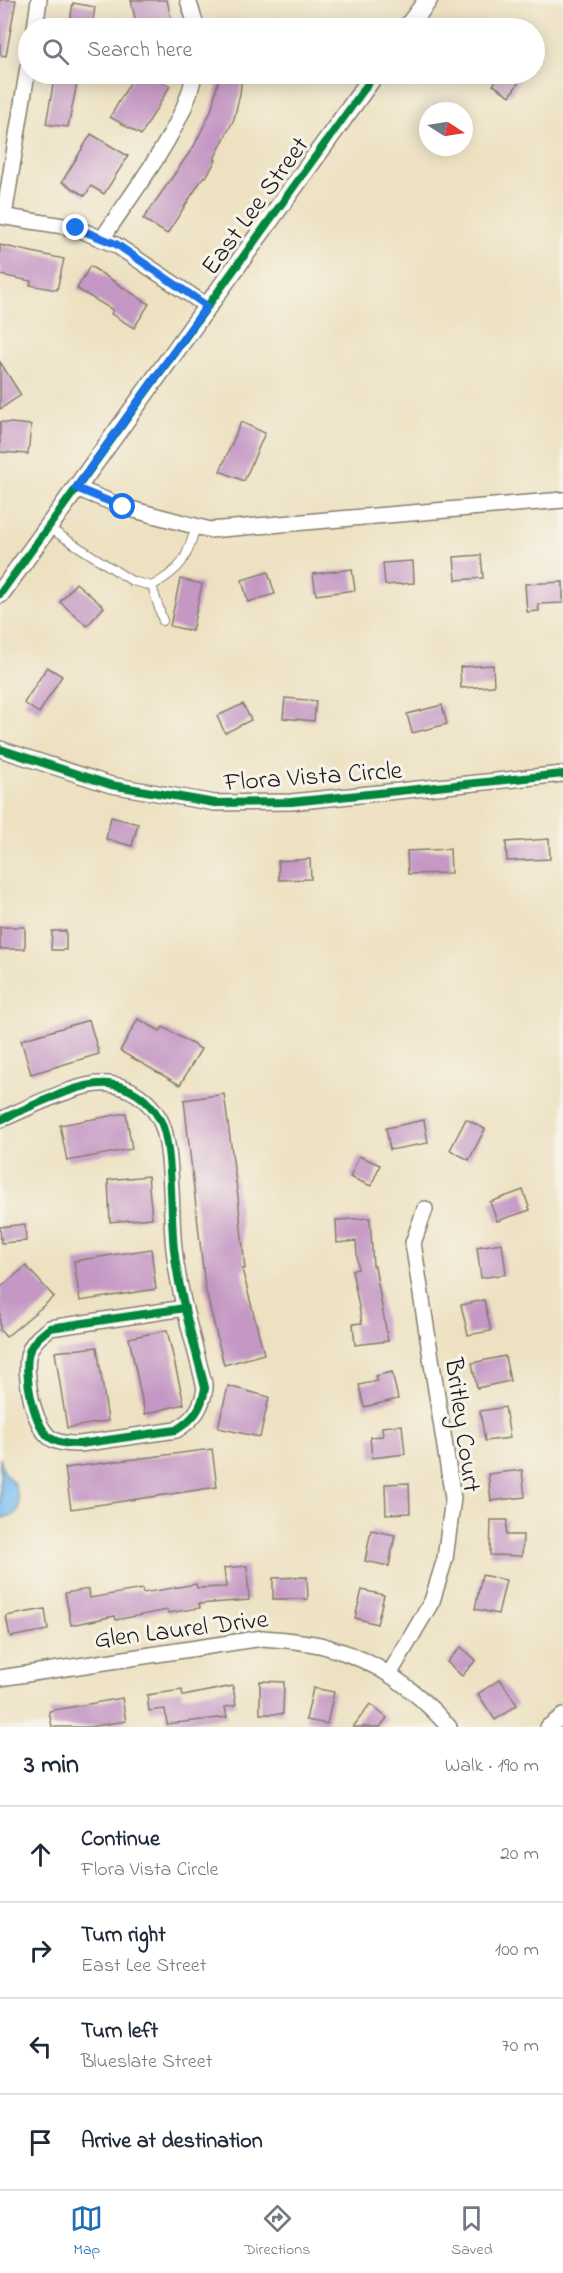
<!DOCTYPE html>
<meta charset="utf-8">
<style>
:root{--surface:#fff;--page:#f2f2f3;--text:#1f2937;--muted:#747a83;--line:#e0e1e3;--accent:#1f6fb2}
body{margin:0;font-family:"Indie Flower",sans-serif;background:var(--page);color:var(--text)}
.compass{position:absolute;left:419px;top:102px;width:54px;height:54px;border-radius:50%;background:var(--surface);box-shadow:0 3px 15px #0003;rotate:102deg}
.stop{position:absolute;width:18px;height:18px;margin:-14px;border:4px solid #1a73e8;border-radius:50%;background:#fff}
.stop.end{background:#1a73e8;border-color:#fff;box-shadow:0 2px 6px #0008}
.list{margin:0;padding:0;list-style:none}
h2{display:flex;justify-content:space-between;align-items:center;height:78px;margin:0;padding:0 24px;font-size:26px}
h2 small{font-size:20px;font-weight:400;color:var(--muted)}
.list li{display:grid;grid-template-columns:39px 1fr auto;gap:18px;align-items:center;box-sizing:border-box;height:96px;padding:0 24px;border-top:2px solid var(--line)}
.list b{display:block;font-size:22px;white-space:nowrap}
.list p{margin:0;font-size:20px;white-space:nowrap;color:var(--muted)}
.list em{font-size:20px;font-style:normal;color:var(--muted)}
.icon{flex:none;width:33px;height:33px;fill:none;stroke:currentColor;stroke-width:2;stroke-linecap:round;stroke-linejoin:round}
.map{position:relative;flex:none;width:563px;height:1727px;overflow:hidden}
.search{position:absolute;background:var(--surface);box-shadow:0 3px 15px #0003;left:18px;right:18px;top:18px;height:66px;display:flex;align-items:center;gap:15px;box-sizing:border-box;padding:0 21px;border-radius:33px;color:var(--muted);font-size:22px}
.sheet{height:462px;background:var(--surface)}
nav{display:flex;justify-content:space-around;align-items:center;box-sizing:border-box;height:84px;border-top:2px solid var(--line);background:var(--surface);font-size:16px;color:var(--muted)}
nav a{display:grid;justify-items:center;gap:3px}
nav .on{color:var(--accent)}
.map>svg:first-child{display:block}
.water{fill:#76bdee;stroke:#496c85;stroke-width:1.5}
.building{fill:#c497c4}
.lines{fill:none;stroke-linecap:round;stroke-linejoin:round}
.service-casing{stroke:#847e6e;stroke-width:10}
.minor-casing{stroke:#847e6e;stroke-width:18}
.tertiary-casing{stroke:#847e6e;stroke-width:21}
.service{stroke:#fff;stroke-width:8}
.minor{stroke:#fff;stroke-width:15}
.tertiary{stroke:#fff;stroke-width:18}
.cycleway-casing{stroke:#f7f3e8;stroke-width:11}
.cycleway{stroke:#00873e;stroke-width:8}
.route{stroke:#1a73e8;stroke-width:8}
.labels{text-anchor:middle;stroke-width:6;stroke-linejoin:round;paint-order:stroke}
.street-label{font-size:26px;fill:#1c1c1c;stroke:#f7f3e8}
</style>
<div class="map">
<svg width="563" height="1727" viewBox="0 0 563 1727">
<rect width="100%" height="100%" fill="#f7f3e8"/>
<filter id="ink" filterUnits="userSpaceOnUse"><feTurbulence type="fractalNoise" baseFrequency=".0167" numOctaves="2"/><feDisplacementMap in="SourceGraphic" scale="12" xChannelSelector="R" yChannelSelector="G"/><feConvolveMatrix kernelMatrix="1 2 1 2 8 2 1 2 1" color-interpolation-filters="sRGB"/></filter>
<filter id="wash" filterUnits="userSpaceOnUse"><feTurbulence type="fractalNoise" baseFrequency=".008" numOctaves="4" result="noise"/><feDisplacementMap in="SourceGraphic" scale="24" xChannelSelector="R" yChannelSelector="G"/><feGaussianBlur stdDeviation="1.35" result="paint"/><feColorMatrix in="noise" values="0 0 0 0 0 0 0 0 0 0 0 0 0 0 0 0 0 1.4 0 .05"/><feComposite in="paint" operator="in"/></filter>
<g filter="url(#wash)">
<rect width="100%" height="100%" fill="#ede1c1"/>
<polygon class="water" points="0,1458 5,1474 14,1483 19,1502 19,1508 15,1514 0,1519"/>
<g id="blocks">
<g class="building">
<polygon points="0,0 16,0 6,56 0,55"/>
<polygon points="131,0 167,0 173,28 137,28"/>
<polygon points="73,3 95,7 92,26 70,22"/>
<polygon points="55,74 79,74 68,127 46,124"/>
<polygon points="135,74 149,74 170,86 141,135 110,117"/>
<polygon points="220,74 242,74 240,94 234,119 214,159 216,160 206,177 204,176 167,234 143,219 194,146 211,111"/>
<polygon points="501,74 524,74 510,96 493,85"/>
<polygon points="91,134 128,156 104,194 91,186 85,196 62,182"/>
<polygon points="0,245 64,259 57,290 30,285 31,281 0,275"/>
<polygon points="90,266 149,304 134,328 111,314 113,310 77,289"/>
<polygon points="0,362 21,395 0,409"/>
<polygon points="0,422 31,425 28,454 0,452"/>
<polygon points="241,422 265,433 244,481 220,471"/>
<polygon points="481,555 483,578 456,580 454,557"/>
<polygon points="413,561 414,583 385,585 383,563"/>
<polygon points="352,569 355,590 316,595 313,574"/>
<polygon points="268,572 275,594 248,602 242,580"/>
<polygon points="180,579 202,584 192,631 170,626"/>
<polygon points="563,582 563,603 538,604 539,611 527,612 525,584"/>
<polygon points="76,583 104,607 87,626 60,602"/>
<polygon points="493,665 494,686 461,688 460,667"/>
<polygon points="47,667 62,676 39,713 24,703"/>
<polygon points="285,698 316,701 314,721 283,718"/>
<polygon points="243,704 251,720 225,733 217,716"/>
<polygon points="442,705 447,724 412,733 407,714"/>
<polygon points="111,817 138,824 132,846 106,839"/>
<polygon points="549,839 550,859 507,861 506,842"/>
<polygon points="450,849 451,873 408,874 407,851"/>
<polygon points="310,859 311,879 279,880 278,861"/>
<rect x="0" y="927" width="25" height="22"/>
<polygon points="52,931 66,931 66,950 51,950"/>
<polygon points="138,1019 160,1031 163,1027 201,1049 180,1085 120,1051"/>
<polygon points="89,1020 99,1054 31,1074 21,1040"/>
<polygon points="224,1094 238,1197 245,1269 242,1269 264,1354 224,1365 205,1287 184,1100"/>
<polygon points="126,1113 132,1149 67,1161 60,1125"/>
<polygon points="466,1119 485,1129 469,1160 450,1150"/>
<polygon points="424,1120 428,1143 390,1150 386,1128"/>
<polygon points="359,1156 380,1165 371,1186 350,1177"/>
<polygon points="148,1176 152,1218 110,1222 108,1180"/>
<polygon points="523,1190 530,1210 497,1221 490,1202"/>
<polygon points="370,1218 373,1266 375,1266 388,1341 355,1345 353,1324 362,1323 352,1270 358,1269 356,1241 337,1243 336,1220"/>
<polygon points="25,1224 26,1241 1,1243 0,1227"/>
<polygon points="502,1243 506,1274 481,1278 477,1247"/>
<polygon points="151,1249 156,1289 80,1301 74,1261"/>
<polygon points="26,1266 54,1297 6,1337 0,1330 0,1288"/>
<polygon points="484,1300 491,1331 468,1335 461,1305"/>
<polygon points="167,1330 184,1404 145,1414 129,1338"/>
<polygon points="97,1347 108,1421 67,1428 55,1352"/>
<polygon points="505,1356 510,1381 477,1388 472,1363"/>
<polygon points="392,1372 398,1399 364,1407 359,1385 377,1381 375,1376"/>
<polygon points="228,1386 269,1397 260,1437 218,1428"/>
<polygon points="505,1407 510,1438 485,1441 480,1411"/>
<polygon points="402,1425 405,1454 372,1458 370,1437 383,1436 382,1427"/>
<polygon points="212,1449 217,1487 71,1509 65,1468"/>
<polygon points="522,1470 525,1497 491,1501 488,1474"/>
<polygon points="409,1483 410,1513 386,1514 385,1484"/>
<polygon points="491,1520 507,1520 506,1535 523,1535 522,1556 490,1555"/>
<polygon points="371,1530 395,1535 389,1566 365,1561"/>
<polygon points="247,1566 249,1600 199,1604 200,1608 168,1613 167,1610 116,1620 115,1616 71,1625 65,1593 89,1589 90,1598 142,1589 143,1593 196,1584 197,1588 226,1587 224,1568"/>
<polygon points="482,1575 506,1580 498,1614 475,1609"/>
<polygon points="307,1577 308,1599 273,1599 273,1578"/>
<polygon points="362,1590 384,1595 377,1624 355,1618"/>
<polygon points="45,1609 48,1630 10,1637 6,1616"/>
<polygon points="461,1647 476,1660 462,1676 447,1662"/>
<polygon points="500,1679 517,1705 495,1720 478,1694"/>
<polygon points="260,1681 284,1682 283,1714 260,1714"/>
<polygon points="233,1686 236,1705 225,1707 227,1717 167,1724 165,1709 149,1711 147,1695 182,1690 183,1696"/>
<polygon points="313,1688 334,1692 327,1724 306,1720"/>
<polygon points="122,1698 126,1721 89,1727 52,1727 49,1711"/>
<polygon points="370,1704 387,1718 380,1727 353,1727"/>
</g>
</g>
</g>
<g filter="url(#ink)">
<use href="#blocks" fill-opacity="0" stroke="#847e6e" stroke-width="1.5"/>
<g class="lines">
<g class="service-casing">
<g id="service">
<path d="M49,528L132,581L152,586C183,568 186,560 196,526"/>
<polyline points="152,586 163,621"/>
</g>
</g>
<g class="minor-casing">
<g id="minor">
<polyline points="188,0 197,28"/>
<polyline points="35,28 39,0"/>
<polyline points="0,216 76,228 116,245 207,306"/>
<polyline points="4,216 28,67"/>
<path d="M102,239C131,194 186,126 194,74"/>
<polyline points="76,488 123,507 210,530 563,500"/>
<polyline points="0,749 111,785 215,803 291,802 563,774"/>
<path d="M0,1120C28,1108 80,1081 108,1084C130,1086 148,1099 159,1118C174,1143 170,1217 174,1249C179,1296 194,1342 205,1388C202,1408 194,1419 176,1430L80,1444C70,1444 61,1444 52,1439C33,1428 23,1372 29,1352C33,1341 41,1335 50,1328L185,1308"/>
<polyline points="390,1673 432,1601 445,1559 453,1498 413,1243 425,1209"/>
<path d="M0,1678L263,1638C284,1640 307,1641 327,1647C378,1661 414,1688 449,1727"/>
<polyline points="548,1727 563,1716"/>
</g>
</g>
<g class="tertiary-casing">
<g id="tertiary">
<polyline points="407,28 428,0"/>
<polyline points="0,594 375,74"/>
</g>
</g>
<use href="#service" class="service"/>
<use href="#minor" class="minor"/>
<use href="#tertiary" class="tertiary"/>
<g class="cycleway-casing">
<g id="cycleway">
<polyline points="0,594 375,74"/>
<polyline points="0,749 111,785 215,803 291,802 563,774"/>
<path d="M0,1120C28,1108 80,1081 108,1084C130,1086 148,1099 159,1118C174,1143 170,1217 174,1249C179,1296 194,1342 205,1388C202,1408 194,1419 176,1430L80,1444C70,1444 61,1444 52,1439C33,1428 23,1372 29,1352C33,1341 41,1335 50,1328L185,1308"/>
</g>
</g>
<use href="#cycleway" class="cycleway"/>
</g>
</g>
<g class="lines" filter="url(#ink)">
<polyline class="route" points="76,228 116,244 207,306 76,488 123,507"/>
</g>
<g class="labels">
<g class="street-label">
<text transform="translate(254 205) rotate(-54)" y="9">East Lee Street</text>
<text transform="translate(313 775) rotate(-4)" y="9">Flora Vista Circle</text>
<text transform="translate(464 1425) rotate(82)" y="9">Britley Court</text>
<text transform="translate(181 1628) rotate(-7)" y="9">Glen Laurel Drive</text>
</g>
</g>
</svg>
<svg class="compass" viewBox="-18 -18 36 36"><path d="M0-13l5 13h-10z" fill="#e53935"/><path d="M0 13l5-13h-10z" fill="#747a83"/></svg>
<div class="stop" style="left:123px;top:507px"></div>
<div class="stop end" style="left:76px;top:228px"></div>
<div class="search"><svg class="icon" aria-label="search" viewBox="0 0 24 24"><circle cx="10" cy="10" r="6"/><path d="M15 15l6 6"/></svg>Search here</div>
</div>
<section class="sheet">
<h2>3 min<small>Walk · 190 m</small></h2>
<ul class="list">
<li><svg class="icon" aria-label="ahead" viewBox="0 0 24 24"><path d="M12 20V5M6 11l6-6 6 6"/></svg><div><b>Continue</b><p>Flora Vista Circle</p></div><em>20 m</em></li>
<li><svg class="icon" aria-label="right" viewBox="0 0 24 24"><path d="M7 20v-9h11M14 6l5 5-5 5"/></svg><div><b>Turn right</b><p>East Lee Street</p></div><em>100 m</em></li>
<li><svg class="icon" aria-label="left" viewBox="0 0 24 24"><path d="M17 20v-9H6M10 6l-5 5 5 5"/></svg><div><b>Turn left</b><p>Blueslate Street</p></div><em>70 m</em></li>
<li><svg class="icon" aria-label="arrive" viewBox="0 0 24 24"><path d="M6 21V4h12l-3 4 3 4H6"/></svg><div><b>Arrive at destination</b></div></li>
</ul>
</section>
<nav>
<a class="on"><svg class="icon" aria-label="map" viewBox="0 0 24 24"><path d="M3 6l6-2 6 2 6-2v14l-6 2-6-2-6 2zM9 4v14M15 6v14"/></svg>Map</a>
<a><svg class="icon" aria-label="directions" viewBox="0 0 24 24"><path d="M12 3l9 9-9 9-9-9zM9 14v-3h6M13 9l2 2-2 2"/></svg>Directions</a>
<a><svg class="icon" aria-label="saved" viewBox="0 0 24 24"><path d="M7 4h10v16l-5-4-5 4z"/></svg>Saved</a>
</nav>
